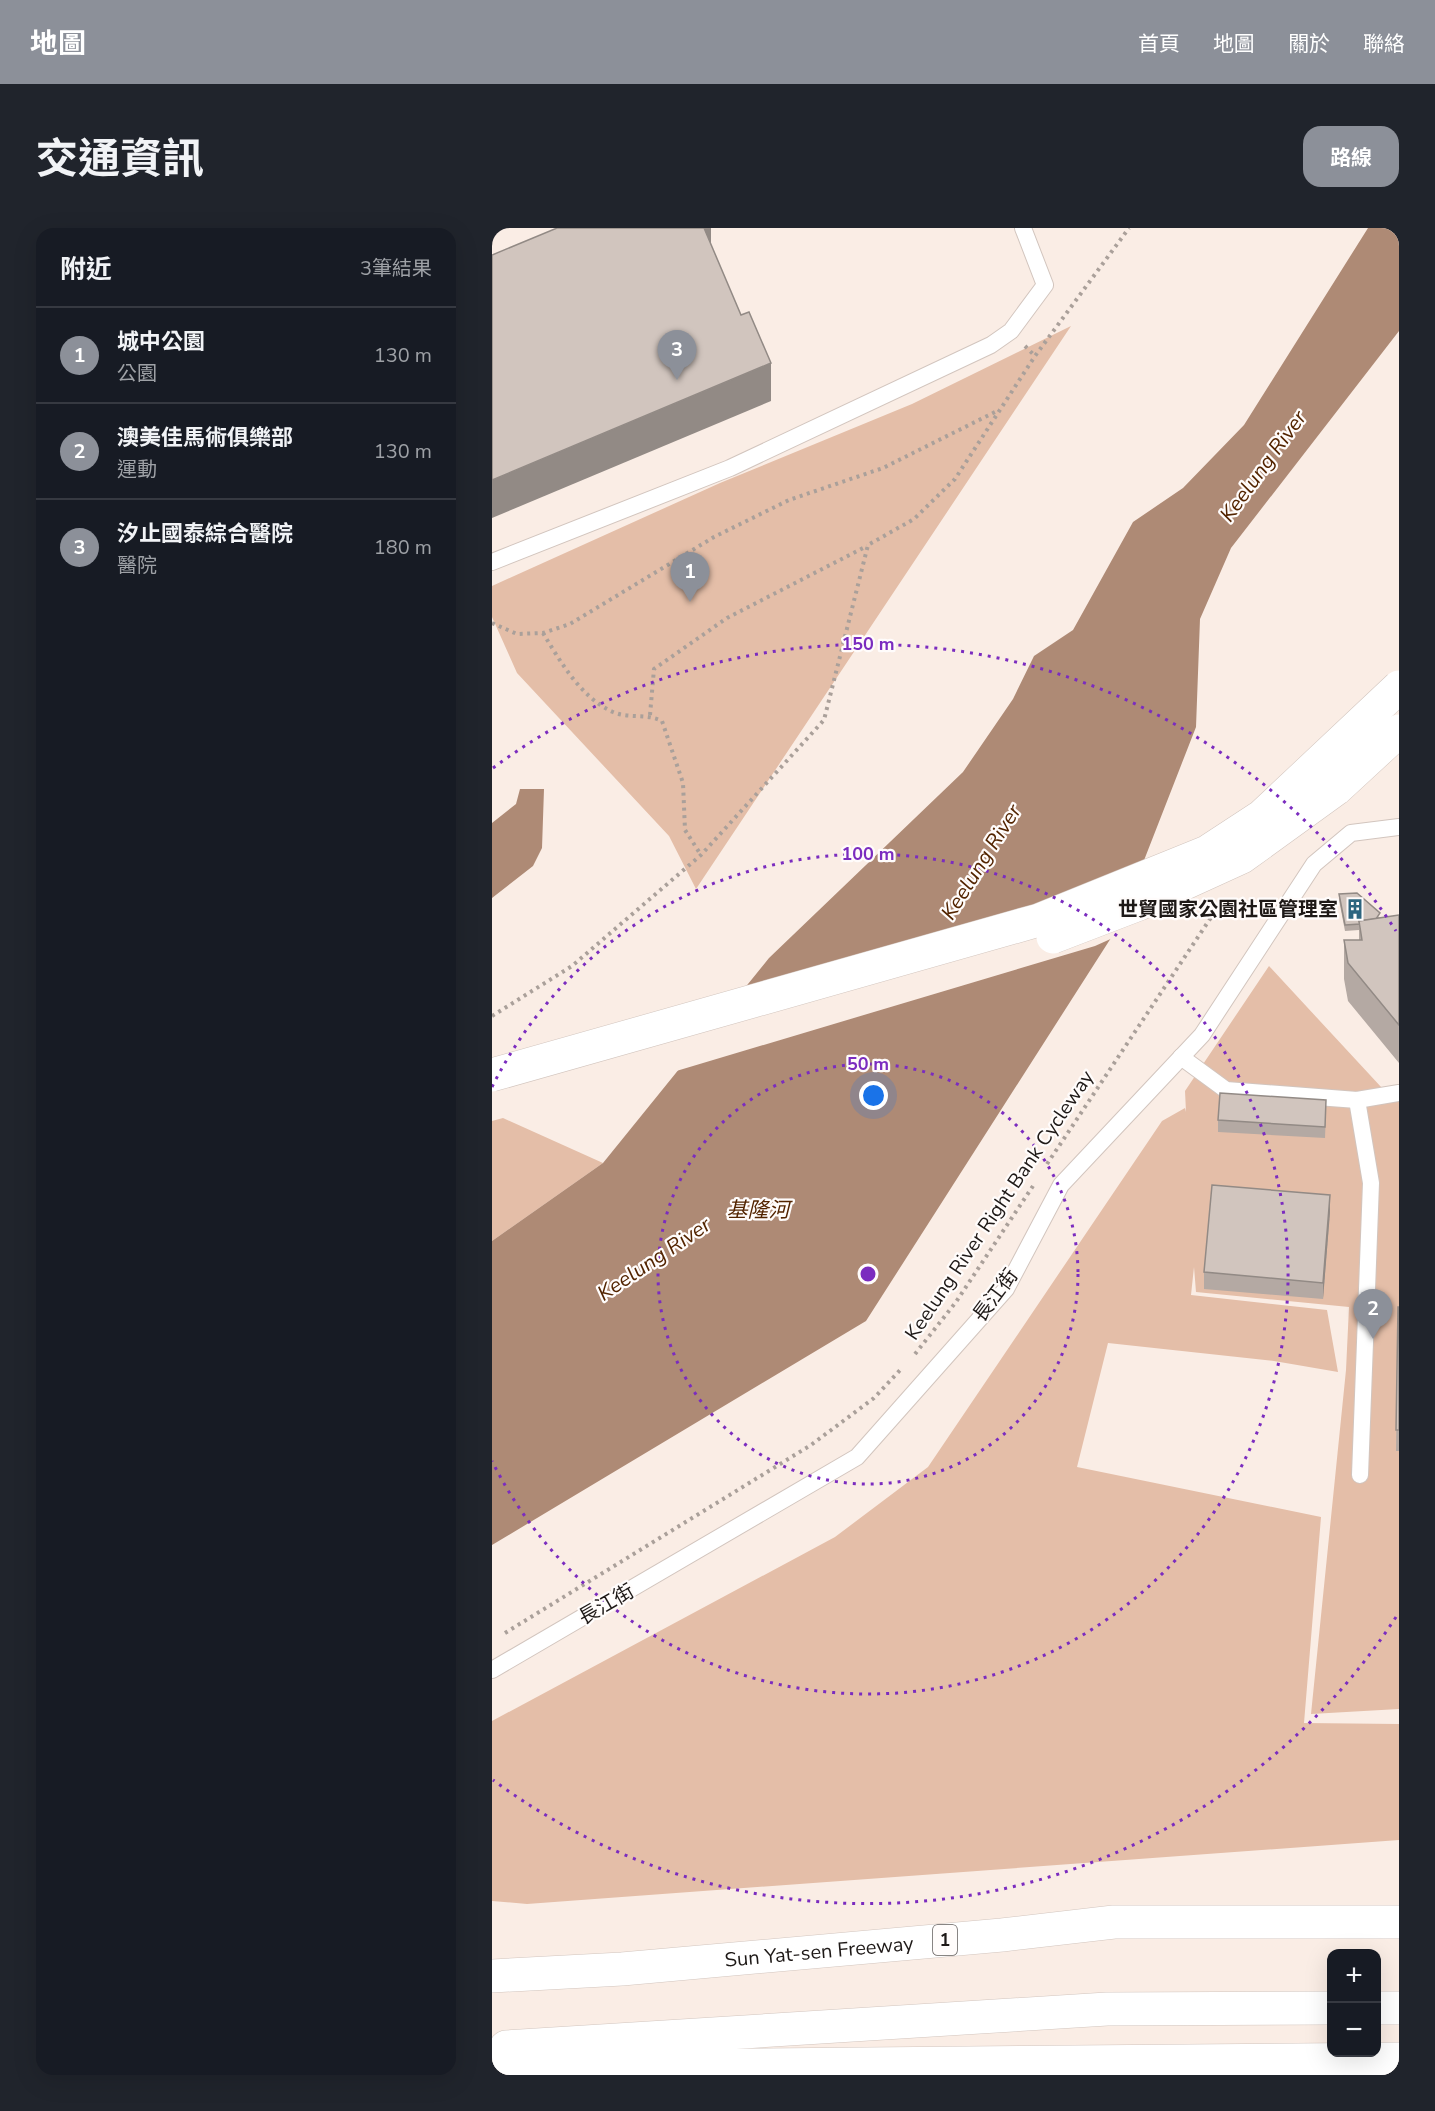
<!DOCTYPE html>
<html lang="zh-TW">
<meta charset="utf-8">
<style>
:root{--surface:#171b24;--page:#20242c;--text:#f1f3f6;--muted:#9ea1a6;--line:#363941;--accent:#8c9099}
body{margin:0;font-family:"Nunito Sans","Noto Sans TC",sans-serif;background:var(--page);color:var(--text)}
.controls{position:absolute;right:18px;bottom:18px;display:grid;overflow:hidden;border-radius:12px;box-shadow:0 6px 24px #0002}
.controls button{width:54px;height:54px;display:grid;place-items:center;padding:0;border:0;border-bottom:2px solid var(--line);background:var(--surface);color:var(--text);font:30px sans-serif}
.you{position:absolute;left:382px;top:868px;width:21px;height:21px;margin:-15px;border:4px solid #fff;border-radius:50%;background:#1a73e8;box-shadow:0 0 0 9px #1a73e833}
.badge{display:grid;place-items:center;width:39px;height:39px;border-radius:50%;background:var(--accent);color:#fff;font-size:20px;font-weight:700}
.pin{position:absolute;translate:-50% -50px;filter:drop-shadow(0 2px 3px #0008)}
.pin::after{content:'';position:absolute;top:32px;width:21px;height:18px;background:inherit;clip-path:polygon(0 0,100% 0,50% 100%)}
.list{margin:0;padding:0;list-style:none}
h2{display:flex;justify-content:space-between;align-items:center;height:78px;margin:0;padding:0 24px;font-size:26px}
h2 small{font-size:20px;font-weight:400;color:var(--muted)}
.list li{display:grid;grid-template-columns:39px 1fr auto;gap:18px;align-items:center;box-sizing:border-box;height:96px;padding:0 24px;border-top:2px solid var(--line)}
.list b{display:block;font-size:22px;white-space:nowrap}
.list p{margin:0;font-size:20px;white-space:nowrap;color:var(--muted)}
.list em{font-size:20px;font-style:normal;color:var(--muted)}
.map{position:relative;flex:none;width:907px;height:1847px;overflow:hidden;border-radius:18px}
header{display:flex;align-items:center;gap:36px;box-sizing:border-box;height:84px;padding:0 30px;background:var(--accent);color:#fff}
header strong{font-size:28px}
nav{display:flex;gap:33px;margin-inline-start:auto;font-size:21px}
.intro{display:flex;align-items:center;justify-content:space-between;box-sizing:border-box;height:144px;padding:0 36px}
h1{margin:0;font-size:42px}
.button{padding:15px 27px;border-radius:18px;background:var(--accent);color:#fff;font-size:21px;font-weight:700}
main{display:flex;gap:36px;padding:0 36px}
aside{flex:1;background:var(--surface);border-radius:18px;box-shadow:0 6px 24px #0002}
.map>svg:first-child{display:block}
.green{fill:#e4bea8}
.water{fill:#ae8a75}
.pier{fill:#faede5}
.lines{fill:none;stroke-linecap:round;stroke-linejoin:round}
.lane-casing{stroke:#d2c5be;stroke-width:18}
.highway-casing{stroke:#d2c5be;stroke-width:34}
.path{stroke:#aaa09a;stroke-width:4;stroke-dasharray:3 4.5;stroke-linecap:butt}
.lane{stroke:#fff;stroke-width:16}
.highway{stroke:#fff;stroke-width:33}
.highway-bridge-casing{stroke:#d2c5be;stroke-width:34;stroke-linecap:butt}
.highway-bridge{stroke:#fff;stroke-width:33}
.wall{fill:#b4a9a3}
.shaded-wall{fill:#928a85}
.building{fill:#d1c5be;stroke:#928a85;stroke-width:1.5}
.ring{fill:none;stroke:#7b2cbf;stroke-width:3;stroke-dasharray:3 6}
.labels{text-anchor:middle;stroke-width:4.5;stroke-linejoin:round;paint-order:stroke}
.shield{fill:#fffcfb;stroke:#625d5b;stroke-width:1.5}
.shield-label{font-size:18px;font-weight:bold;fill:#1e1917}
.poi-label{font-size:20px;font-weight:bold;fill:#1e1917;stroke:#fffcfb;text-anchor:end}
.street-label{font-size:20px;fill:#1e1917;stroke:#fffcfb}
.water-label{font-size:21px;font-style:italic;fill:#532400;stroke:#fffcfb}
.centre{fill:#7b2cbf;stroke:#fffcfb;stroke-width:3}
.ring-label{font-size:18px;text-anchor:middle;font-weight:bold;fill:#7b2cbf;stroke:#fffcfb;stroke-width:4.5;stroke-linejoin:round;paint-order:stroke}
</style>
<header>
<strong>地圖</strong>
<nav><a>首頁</a><a>地圖</a><a>關於</a><a>聯絡</a></nav>
</header>
<div class="intro"><h1>交通資訊</h1><a class="button">路線</a></div>
<main>
<aside>
<h2>附近<small>3筆結果</small></h2>
<ul class="list">
<li><span class="badge">1</span><div><b>城中公園</b><p>公園</p></div><em>130 m</em></li>
<li><span class="badge">2</span><div><b>澳美佳馬術俱樂部</b><p>運動</p></div><em>130 m</em></li>
<li><span class="badge">3</span><div><b>汐止國泰綜合醫院</b><p>醫院</p></div><em>180 m</em></li>
</ul>
</aside>
<div class="map">
<svg width="907" height="1847" viewBox="0 0 907 1847">
<rect width="100%" height="100%" fill="#faede5"/>
<g class="green">
<polygon points="579,98 204,661 177,608 25,445 0,389 0,358 228,255 420,176"/>
<polygon points="777,738 890,860 907,857 907,1481 819,1486 854,1142 857,1079 704,1064 702,1039 699,1067 835,1082 846,1144 782,1133 616,1115 585,1239 829,1289 812,1495 907,1496 907,1612 35,1676 0,1673 0,1493 343,1309 436,1239 670,893 693,880 694,884 693,863"/>
<polygon points="11,890 111,935 0,1013 0,893"/>
</g>
<g class="water">
<polygon points="876,0 907,0 907,103 739,320 708,391 704,499 626,699 374,1093 0,1317 0,1013 111,935 277,730 471,544 521,471 542,428 581,402 641,294 691,260 752,197"/>
<polygon points="28,561 52,561 50,620 41,638 0,670 0,595 24,576"/>
</g>
<polygon class="pier" points="653,637 629,701 623,709 603,718 181,844 246,764 544,680"/>
<g class="lines">
<g class="lane-casing">
<g id="lane">
<polyline points="0,334 238,240 499,117 519,103 553,57 531,0"/>
<polyline points="689,829 734,862 865,872 907,865"/>
<polyline points="865,872 879,955 868,1247"/>
<polyline points="0,1442 365,1229 514,1061 569,957 710,807 822,636 859,605 907,599"/>
</g>
</g>
<g class="highway-casing">
<g id="highway">
<path id="s1" d="M0,1748L130,1741L510,1707L622,1694H907"/>
<polyline points="884,1780 907,1780"/>
<polyline points="14,1819 615,1781 840,1780"/>
<polyline points="0,1834 59,1839 907,1831"/>
</g>
</g>
<g class="path">
<polyline points="533,118 543,128"/>
<polyline points="0,395 25,406 51,405 78,396 222,309 297,272 391,240 507,182"/>
<path d="M51,405C68,433 89,470 121,484C137,491 154,485 170,493L191,555L193,602L209,627"/>
<polyline points="158,487 162,441 235,390 375,318"/>
<polyline points="0,788 80,738 209,627 332,492 376,317 422,291 463,251 543,128 637,0"/>
<polyline points="555,936 730,673"/>
<polyline points="423,1126 464,1074 541,958"/>
<polyline points="13,1405 319,1217 382,1170 410,1140"/>
</g>
<use href="#lane" class="lane"/>
<use href="#highway" class="highway"/>
<g class="highway-bridge-casing">
<g id="highway-bridge">
<polyline points="561,709 647,676 750,629 844,561 907,503"/>
<polyline points="0,847 547,692 715,624 770,588 907,459"/>
</g>
</g>
<use href="#highway-bridge" class="highway-bridge"/>
</g>
<g class="wall">
<polygon points="847,666 888,690 907,687 907,835 856,773 852,751 852,712 867,712 867,702 853,703 847,672"/>
<polygon points="834,883 833,910 726,904 726,892"/>
<polygon points="838,984 831,1071 712,1061 712,1044"/>
<polygon points="906,1079 907,1079 907,1223 904,1223"/>
</g>
<g class="shaded-wall">
<polygon points="211,0 219,0 219,33"/>
<polygon points="279,135 279,173 0,290 0,252"/>
<polygon points="838,967 838,984 831,1071 831,1055"/>
</g>
<g class="building">
<polygon points="65,0 212,0 249,87 257,84 279,135 0,252 0,27"/>
<polygon points="865,665 888,685 884,691 867,693 868,696 853,697 847,666"/>
<polygon points="907,687 907,797 856,735 852,712 870,712 867,693"/>
<polygon points="728,865 834,872 833,899 726,892"/>
<polygon points="720,957 838,967 831,1055 712,1044"/>
<polygon points="906,1079 907,1079 907,1202 904,1202"/>
</g>
<g class="ring">
<circle cx="376" cy="1046" r="210"/>
<path d="M0 859A420 420 0 1 1 0 1233"/>
<path d="M904 1389A630 630 0 0 1 1 1552M1 540A630 630 0 0 1 904 703"/>
</g>
<defs>
<g id="building-bare" transform="scale(1.62)"><path d="M-4-6H4V6H1V3H-1V6H-4ZM-2.5-4.3h1.7v1.8h-1.7ZM.8-4.3h1.7v1.8H.8ZM-2.5-1h1.7V.8h-1.7ZM.8-1h1.7V.8H.8Z" fill="#2d657f" stroke="#fffcfb" stroke-width="2.5" paint-order="stroke"/></g>
</defs>
<g fill-rule="evenodd">
<use href="#building-bare" x="863" y="681"/>
</g>
<g class="labels">
<rect class="shield" x="441" y="1697" width="24" height="30" rx="4.5"/>
<g class="shield-label">
<text x="453" y="1718">1</text>
</g>
<g class="poi-label">
<text x="846" y="688">世貿國家公園社區管理室</text>
</g>
<g class="street-label">
<text transform="translate(507 977) rotate(-56)" y="7">Keelung River Right Bank Cycleway</text>
<text transform="translate(503 1067) rotate(-53)" y="7">長江街</text>
<text transform="translate(114 1376) rotate(-30)" y="7">長江街</text>
<text dy="7" stroke="none"><textPath href="#s1" startOffset="328">Sun Yat-sen Freeway</textPath></text>
</g>
<g class="water-label">
<text transform="translate(771 238) rotate(-54)" y="7">Keelung River</text>
<text transform="translate(489 634) rotate(-58)" y="7">Keelung River</text>
<text x="266" y="989">基隆河</text>
<text transform="translate(162 1031) rotate(-34)" y="7">Keelung River</text>
</g>
</g>
<circle cx="376" cy="1046" r="9" class="centre"/>
<g class="ring-label">
<text x="376" y="422">150 m</text>
<text x="376" y="632">100 m</text>
<text x="376" y="842">50 m</text>
</g>
</svg>
<div class="controls">
<button>+</button>
<button>−</button>
</div>
<div class="you"></div>
<div class="pin badge" style="left:198px;top:374px">1</div>
<div class="pin badge" style="left:881px;top:1111px">2</div>
<div class="pin badge" style="left:185px;top:152px">3</div>
</div>
</main>
